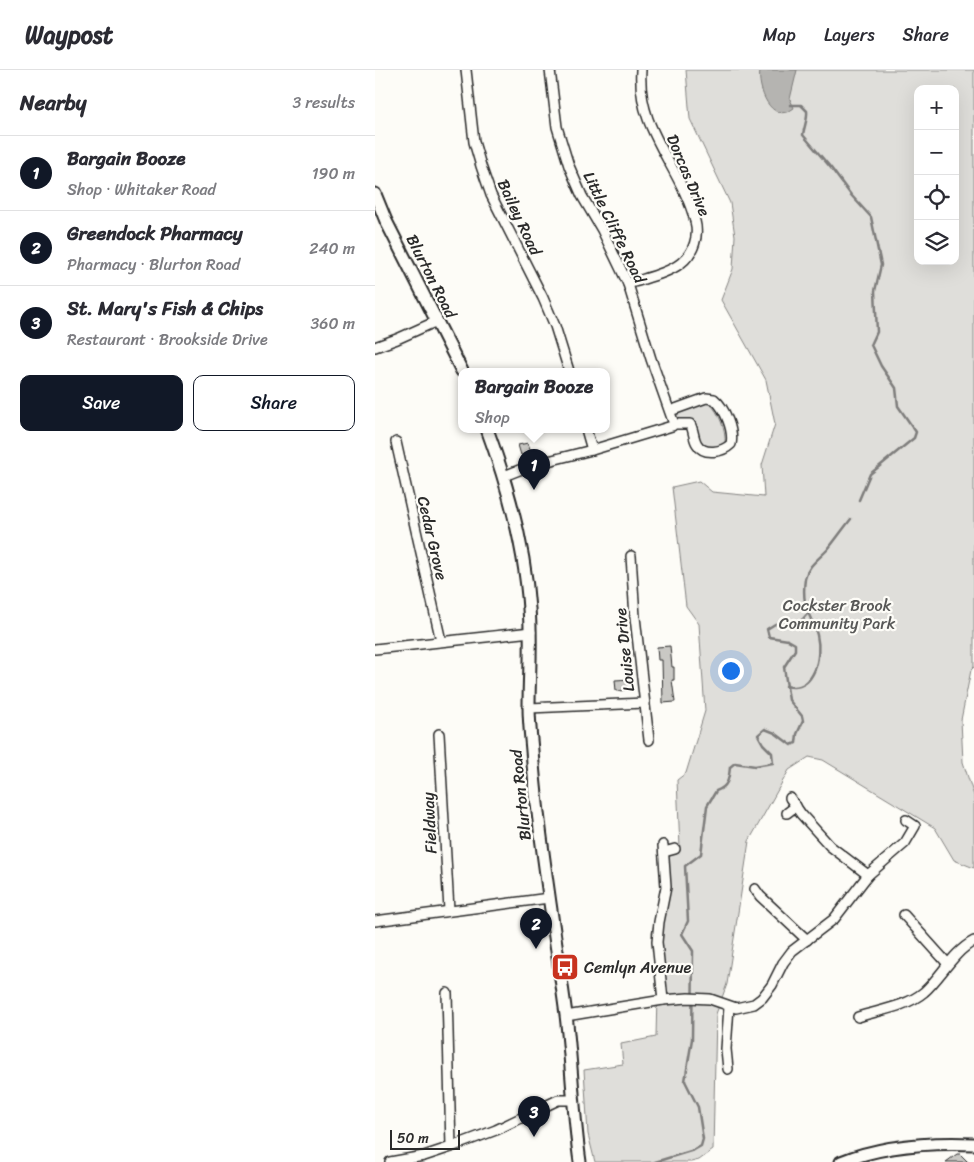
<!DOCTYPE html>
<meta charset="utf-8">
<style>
:root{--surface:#fff;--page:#f7f7f7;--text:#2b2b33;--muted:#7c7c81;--line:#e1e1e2;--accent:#111827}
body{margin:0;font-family:Sriracha,sans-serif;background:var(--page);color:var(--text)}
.controls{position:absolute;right:15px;top:15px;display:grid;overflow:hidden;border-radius:10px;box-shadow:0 5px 20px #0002}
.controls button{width:45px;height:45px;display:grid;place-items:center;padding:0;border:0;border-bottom:1px solid var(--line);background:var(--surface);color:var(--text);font:25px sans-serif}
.scale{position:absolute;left:15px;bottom:12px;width:70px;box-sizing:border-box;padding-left:5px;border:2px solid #2b2b2b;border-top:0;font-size:14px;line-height:18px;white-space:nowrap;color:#2b2b2b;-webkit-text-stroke:4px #fdfcf7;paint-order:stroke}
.you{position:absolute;left:355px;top:600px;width:18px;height:18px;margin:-12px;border:4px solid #fff;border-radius:50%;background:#1a73e8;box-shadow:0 0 0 8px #1a73e833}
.badge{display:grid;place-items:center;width:32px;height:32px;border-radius:50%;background:var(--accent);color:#fff;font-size:16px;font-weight:700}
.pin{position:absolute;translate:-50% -41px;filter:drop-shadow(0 1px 2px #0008)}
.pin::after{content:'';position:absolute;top:26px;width:18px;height:15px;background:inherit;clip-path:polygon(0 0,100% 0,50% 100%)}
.popup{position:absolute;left:83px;top:298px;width:152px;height:65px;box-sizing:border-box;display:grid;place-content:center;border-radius:10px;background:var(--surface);filter:drop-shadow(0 1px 4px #0005);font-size:16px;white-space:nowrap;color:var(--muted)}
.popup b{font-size:19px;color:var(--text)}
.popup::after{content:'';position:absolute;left:50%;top:100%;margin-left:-10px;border:10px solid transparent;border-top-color:var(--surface)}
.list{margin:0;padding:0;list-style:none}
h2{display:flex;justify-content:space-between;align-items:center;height:65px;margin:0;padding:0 20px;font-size:21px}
h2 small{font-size:16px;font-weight:400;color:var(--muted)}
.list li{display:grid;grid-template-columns:32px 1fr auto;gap:15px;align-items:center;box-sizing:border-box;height:75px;padding:0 20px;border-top:1px solid var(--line)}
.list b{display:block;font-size:19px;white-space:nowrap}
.list p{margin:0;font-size:16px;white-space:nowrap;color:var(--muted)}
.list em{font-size:16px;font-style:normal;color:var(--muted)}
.actions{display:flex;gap:10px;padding:15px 20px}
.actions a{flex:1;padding:11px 0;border:1px solid var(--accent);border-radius:10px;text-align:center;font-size:18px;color:var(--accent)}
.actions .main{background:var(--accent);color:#fff}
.icon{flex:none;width:28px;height:28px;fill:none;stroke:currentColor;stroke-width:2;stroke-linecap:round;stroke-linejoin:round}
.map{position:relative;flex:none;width:599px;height:1092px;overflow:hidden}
header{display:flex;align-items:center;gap:30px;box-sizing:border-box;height:70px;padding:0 25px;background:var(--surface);border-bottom:1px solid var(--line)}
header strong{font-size:24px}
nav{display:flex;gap:28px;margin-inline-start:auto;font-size:18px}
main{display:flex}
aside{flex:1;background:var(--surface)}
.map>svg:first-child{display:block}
.green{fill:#dfdeda;stroke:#858482;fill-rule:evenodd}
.water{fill:#b5b4b1;stroke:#7e7d7b}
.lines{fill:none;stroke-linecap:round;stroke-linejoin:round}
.stream{stroke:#7e7d7b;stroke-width:2.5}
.building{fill:#c9c8c4;stroke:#2b2b2b}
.minor-casing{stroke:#2b2b2b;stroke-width:12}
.tertiary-casing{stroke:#2b2b2b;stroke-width:15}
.minor{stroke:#fdfcf7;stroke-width:9}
.tertiary{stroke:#fdfcf7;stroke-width:11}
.labels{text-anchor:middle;stroke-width:4.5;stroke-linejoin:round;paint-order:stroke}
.street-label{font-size:16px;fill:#2b2b2b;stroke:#fdfcf7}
.park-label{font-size:16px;fill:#585857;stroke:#fdfcf7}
.poi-label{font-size:16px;fill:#2b2b2b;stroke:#fdfcf7;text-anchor:start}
</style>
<header>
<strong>Waypost</strong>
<nav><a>Map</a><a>Layers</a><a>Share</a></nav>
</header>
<main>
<aside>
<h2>Nearby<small>3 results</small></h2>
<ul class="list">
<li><span class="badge">1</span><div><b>Bargain Booze</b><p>Shop · Whitaker Road</p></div><em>190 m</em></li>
<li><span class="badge">2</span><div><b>Greendock Pharmacy</b><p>Pharmacy · Blurton Road</p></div><em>240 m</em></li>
<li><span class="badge">3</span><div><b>St. Mary's Fish &amp; Chips</b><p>Restaurant · Brookside Drive</p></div><em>360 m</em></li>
</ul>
<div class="actions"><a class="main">Save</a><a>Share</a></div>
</aside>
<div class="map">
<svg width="599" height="1092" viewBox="0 0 599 1092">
<rect width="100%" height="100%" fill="#fdfcf7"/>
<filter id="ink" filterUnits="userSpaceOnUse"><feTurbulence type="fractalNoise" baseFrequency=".02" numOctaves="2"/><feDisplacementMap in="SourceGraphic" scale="10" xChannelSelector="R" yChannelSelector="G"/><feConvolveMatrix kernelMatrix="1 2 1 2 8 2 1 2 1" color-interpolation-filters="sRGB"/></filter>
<g filter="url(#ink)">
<g class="green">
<path d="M311,0H599V597L596,600L586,650L588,692L599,726V798L579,790L560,758L448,690L434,687L414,700L374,771L352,914L341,944L338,1080L324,1090L316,1092H220L213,1064L209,1000L248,994L246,974L281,967L282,926L277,863L285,824L287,799L285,779L305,777L302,710L311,703L330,641L324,554L311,536L297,417L324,411L337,422L389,427L387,395L400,354L391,310L346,230L358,199L360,166L355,133L315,49ZM543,19H580V191H543Z"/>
<path d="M329,333L335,334C344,342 351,361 350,373C343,379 336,378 328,377L318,357L302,351L298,344Z"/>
</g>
<path class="water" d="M385,0H422L415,29L419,38C396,56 382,18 385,0Z"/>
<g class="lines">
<g class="stream">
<path d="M415,35H426L432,41C433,50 429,56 428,65L456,98L476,125L496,147L506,195L500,221L502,262L496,275L506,296L521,318L523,336L541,362L539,368L495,404L484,430"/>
<path d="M411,616C440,623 447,586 442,565C439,554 432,543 430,532C429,526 429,516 430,509C433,495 444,489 453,479C461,469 468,459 476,449"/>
<path d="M280,1092L319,1080L326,1076L328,1069L323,1037L310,1011L317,969L318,881L307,864L313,851L310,796L326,784L332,736L341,721C353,717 354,709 355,697L360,693L380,696L398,693L397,683L388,674L383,665L390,659L400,663L416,675L421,673L422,664L428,651L427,646L414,630L409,597L420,580V574L413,570L394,567L392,559L400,554H414L426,551L434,542"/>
</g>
</g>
<g class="building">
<polygon points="153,373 156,382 146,385 143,375"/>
<polygon points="295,576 297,597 299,597 299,610 297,610 300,632 288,633 287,590 283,590 282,577"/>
<polygon points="256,609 257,620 241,621 240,610"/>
<polygon points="582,1084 585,1084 593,1092 571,1092"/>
</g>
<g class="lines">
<g class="minor-casing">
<g id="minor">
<polyline points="91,0 99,72 106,96 116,125 168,228 180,256 194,301"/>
<polyline points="175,0 182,57 194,96 207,126 227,160 253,214 276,289 299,354"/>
<path d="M253,214C270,208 292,204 306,193C319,183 324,166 320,151C311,115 286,84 273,49C268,35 265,16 266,0"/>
<polyline points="0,277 22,269 62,251"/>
<polyline points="211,359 217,380"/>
<polyline points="21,372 66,571"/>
<path d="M129,406L157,395L217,380L297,356L299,354H315C319,360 318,368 322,374C329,386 348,382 356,374C359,361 350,338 339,329L331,328L295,341"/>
<polyline points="256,486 260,547 274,670"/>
<polyline points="0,579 156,562"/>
<polyline points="154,638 270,633"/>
<polyline points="64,664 74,840"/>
<polyline points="415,728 426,744 455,776 493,805"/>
<polyline points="412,743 421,736"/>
<polyline points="289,782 300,779"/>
<polyline points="380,819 385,826 432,870"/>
<polyline points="529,845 573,894"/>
<polyline points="0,851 174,828"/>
<polyline points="72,923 76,1077"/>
<polyline points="288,930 282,872 284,852 291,817 288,775"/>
<polyline points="191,946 288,930 313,928 335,929 361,938 379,934 387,928 397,915 408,893 417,881 459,849 493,805 530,773 540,756 531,750"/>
<path d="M483,947C505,940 531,937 549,922C566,907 578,882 599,871"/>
<polyline points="353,999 351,979 354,937"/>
<polyline points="15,1092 49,1086 76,1077 121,1060 183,1030 198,1030"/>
</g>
</g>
<g class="tertiary-casing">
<g id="tertiary">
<polyline points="0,124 11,151 87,301"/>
<path d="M112,359C133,416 150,477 154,539C157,572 154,604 154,637C154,656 157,675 158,694C165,778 180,861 191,945C197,994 198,1043 205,1092"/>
<path d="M466,1092C508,1075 553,1072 599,1074"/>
</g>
</g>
<use href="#minor" class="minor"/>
<use href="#tertiary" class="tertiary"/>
</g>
</g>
<defs>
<g id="bus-square" transform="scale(1.4375)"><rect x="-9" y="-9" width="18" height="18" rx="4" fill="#c8321e" stroke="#fdfcf7"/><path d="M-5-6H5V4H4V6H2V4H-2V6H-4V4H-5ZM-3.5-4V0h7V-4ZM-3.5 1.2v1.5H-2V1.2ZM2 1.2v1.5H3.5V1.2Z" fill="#fff"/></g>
</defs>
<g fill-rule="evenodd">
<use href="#bus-square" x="190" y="897"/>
</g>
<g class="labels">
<g class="street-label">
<text transform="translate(314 105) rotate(67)" y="6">Dorcas Drive</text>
<text transform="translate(145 147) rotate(65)" y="6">Bailey Road</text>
<text transform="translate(240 157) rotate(64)" y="6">Little Cliffe Road</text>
<text transform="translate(57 206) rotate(63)" y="6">Blurton Road</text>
<text transform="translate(58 468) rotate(77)" y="6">Cedar Grove</text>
<text transform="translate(249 580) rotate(-96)" y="6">Louise Drive</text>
<text transform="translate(145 725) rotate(-96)" y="6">Blurton Road</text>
<text transform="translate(54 753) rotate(-93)" y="6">Fieldway</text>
</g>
<g class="park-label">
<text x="462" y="541">Cockster Brook<tspan x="462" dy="18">Community Park</tspan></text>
</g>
<g class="poi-label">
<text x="209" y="903">Cemlyn Avenue</text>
</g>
</g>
</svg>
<div class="controls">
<button>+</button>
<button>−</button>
<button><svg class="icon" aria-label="locate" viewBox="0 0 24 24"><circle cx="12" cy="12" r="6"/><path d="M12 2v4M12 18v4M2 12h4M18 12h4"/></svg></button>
<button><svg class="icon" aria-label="layers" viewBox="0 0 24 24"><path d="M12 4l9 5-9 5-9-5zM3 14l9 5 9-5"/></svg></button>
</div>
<div class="scale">50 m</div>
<div class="you"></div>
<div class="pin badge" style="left:159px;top:420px">1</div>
<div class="popup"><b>Bargain Booze</b>Shop</div>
<div class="pin badge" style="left:161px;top:879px">2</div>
<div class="pin badge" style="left:159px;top:1067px">3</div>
</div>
</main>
